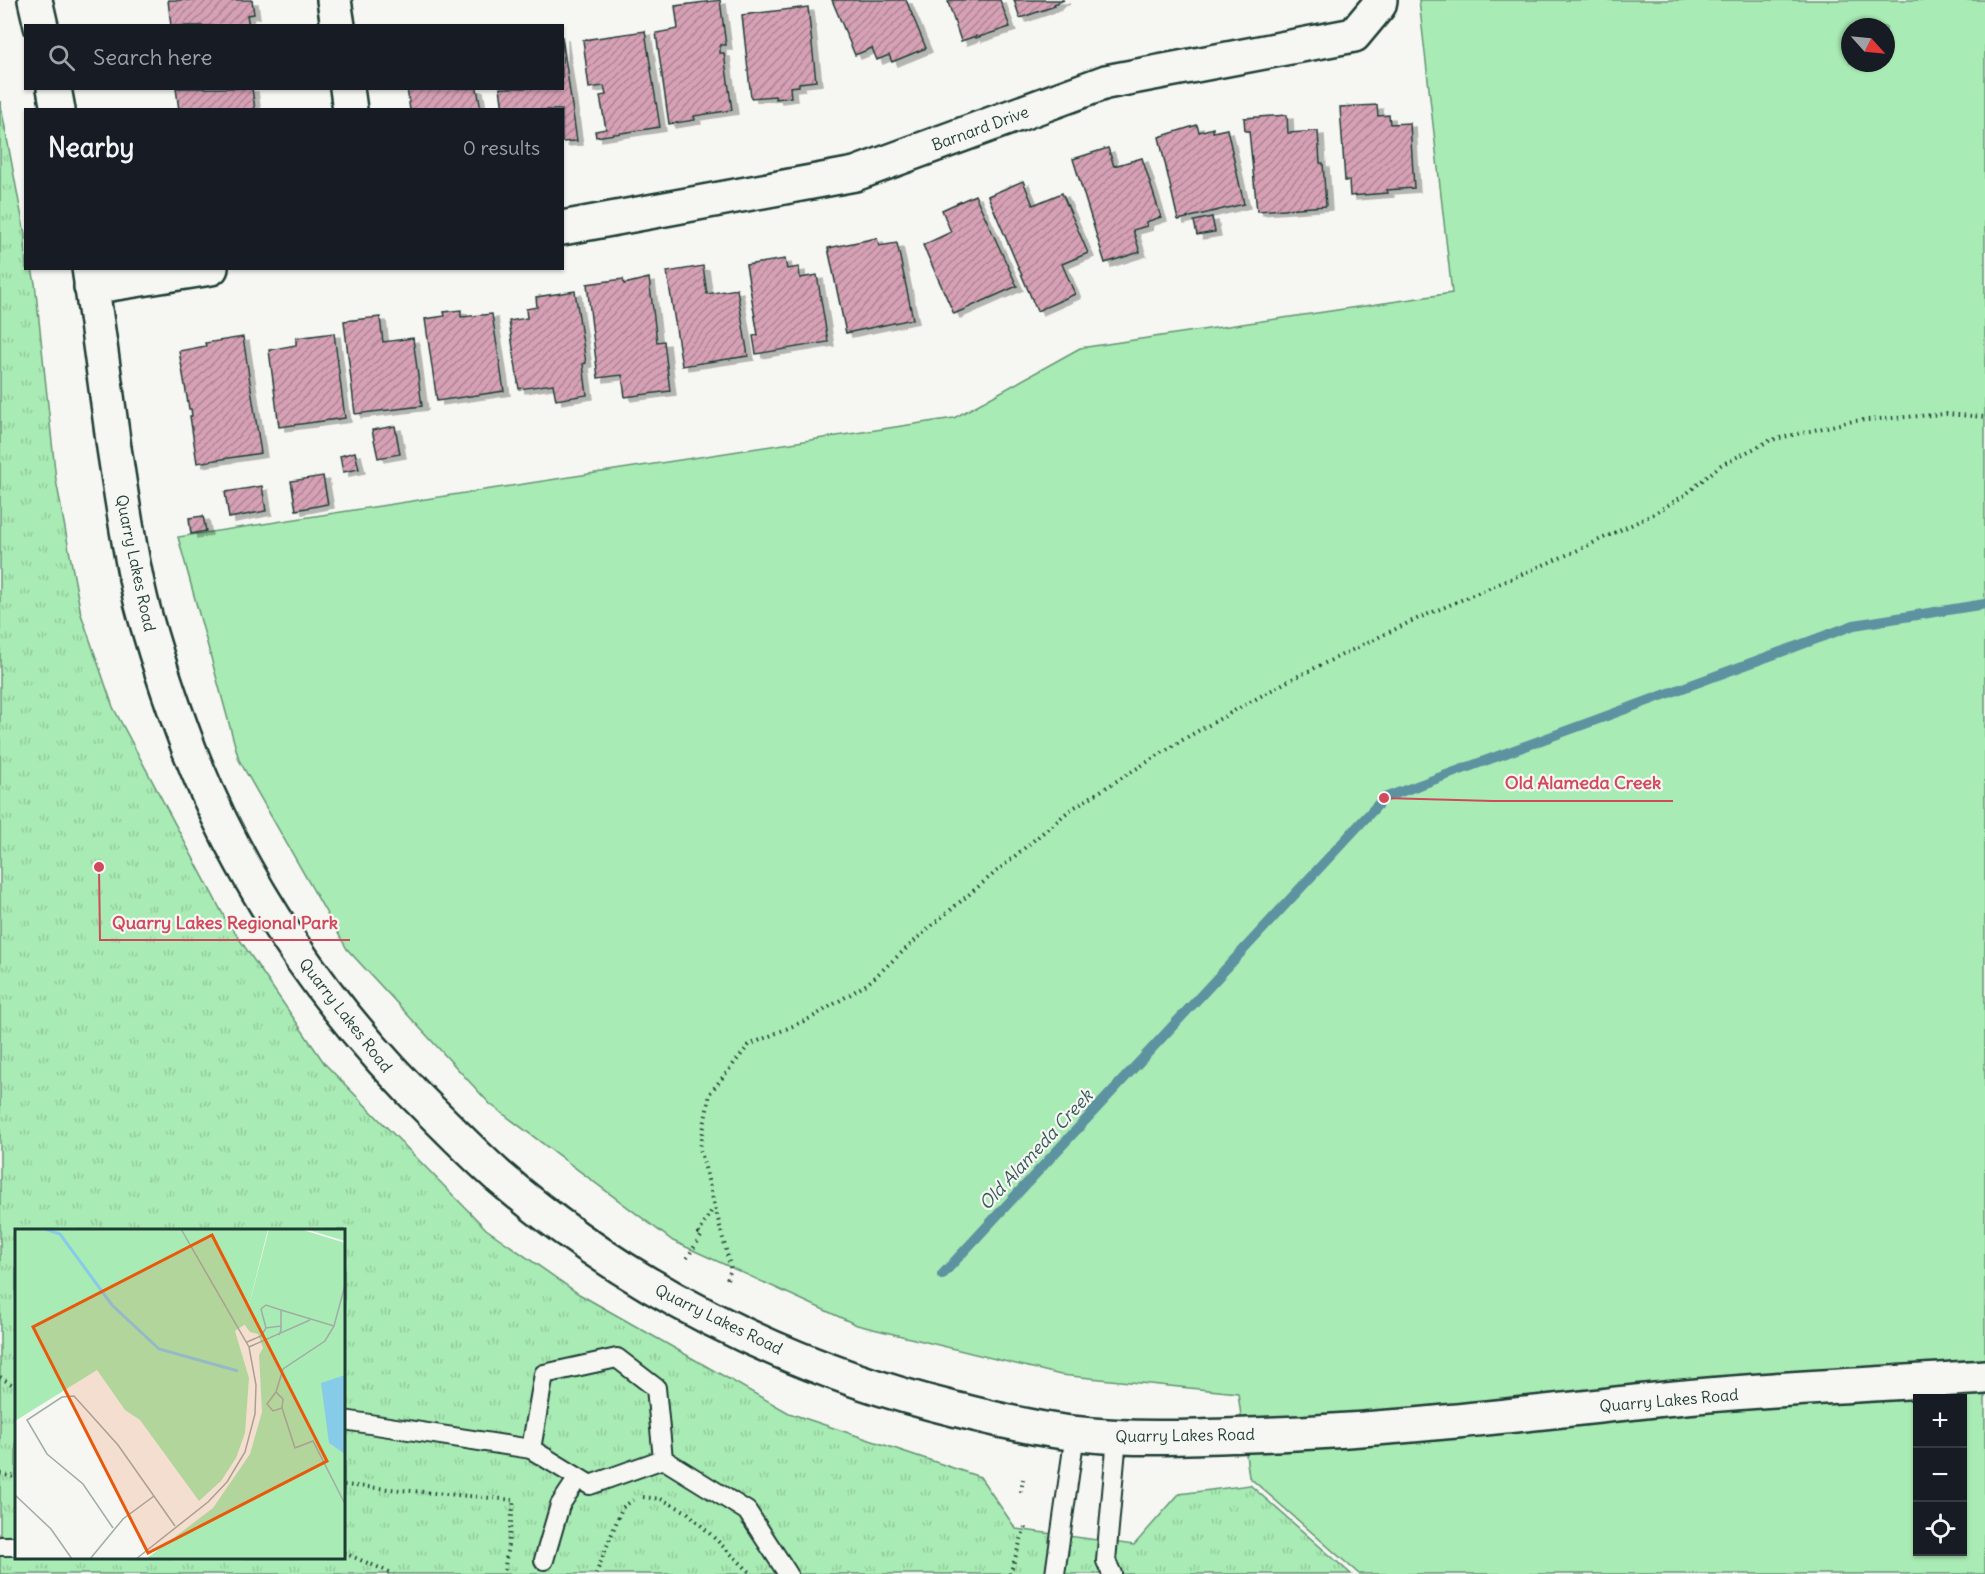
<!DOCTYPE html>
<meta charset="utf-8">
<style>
:root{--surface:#171b24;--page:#242831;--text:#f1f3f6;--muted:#9ea1a6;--line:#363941}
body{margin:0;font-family:Delius,sans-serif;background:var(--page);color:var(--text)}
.controls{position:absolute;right:18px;bottom:18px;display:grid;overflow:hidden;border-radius:0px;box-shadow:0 2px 4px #0004}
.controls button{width:54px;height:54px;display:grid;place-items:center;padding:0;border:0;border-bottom:2px solid var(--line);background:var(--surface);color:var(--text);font:30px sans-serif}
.compass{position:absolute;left:1841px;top:18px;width:54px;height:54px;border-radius:50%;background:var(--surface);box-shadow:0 2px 4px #0004;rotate:117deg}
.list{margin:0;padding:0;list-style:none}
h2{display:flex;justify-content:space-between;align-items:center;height:78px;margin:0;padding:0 24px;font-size:26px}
h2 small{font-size:20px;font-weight:400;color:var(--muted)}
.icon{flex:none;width:33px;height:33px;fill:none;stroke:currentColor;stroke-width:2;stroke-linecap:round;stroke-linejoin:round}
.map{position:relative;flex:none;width:1985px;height:1574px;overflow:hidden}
.search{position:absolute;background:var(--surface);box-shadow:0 2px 4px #0004;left:24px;top:24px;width:540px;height:66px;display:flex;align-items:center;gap:15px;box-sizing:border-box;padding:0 21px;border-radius:0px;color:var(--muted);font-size:22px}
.panel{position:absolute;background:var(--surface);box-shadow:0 2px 4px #0004;left:24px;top:108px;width:540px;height:162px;border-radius:0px}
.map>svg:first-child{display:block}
.grass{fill:#a9ebb4;stroke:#649474;stroke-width:1.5;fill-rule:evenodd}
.park{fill:url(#park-tufts);stroke:#649474;stroke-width:1.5;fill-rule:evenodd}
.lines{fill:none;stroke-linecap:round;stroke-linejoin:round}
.stream{stroke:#5d92a0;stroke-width:10}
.building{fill:url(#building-hatch);stroke:#1f3d34;stroke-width:1.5;filter:url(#shadow)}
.service-casing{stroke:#1f3d34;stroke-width:22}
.minor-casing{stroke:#1f3d34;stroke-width:38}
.tertiary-casing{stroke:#1f3d34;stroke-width:38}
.path{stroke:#1f3d34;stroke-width:4;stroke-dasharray:1.5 4.5;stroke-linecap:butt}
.service{stroke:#f6f6f2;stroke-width:18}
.minor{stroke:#f6f6f2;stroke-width:33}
.tertiary{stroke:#f6f6f2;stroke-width:33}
.labels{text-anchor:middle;stroke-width:4.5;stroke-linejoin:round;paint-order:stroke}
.street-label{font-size:16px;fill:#1f3d34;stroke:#f6f6f2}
.water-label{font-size:18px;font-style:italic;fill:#345958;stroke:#f6f6f2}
.inset-river{fill:none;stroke:#86cbe8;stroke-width:3}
.inset-road{fill:none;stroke:#a0aca6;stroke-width:1.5}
.view{fill:#e8590c;fill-opacity:0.15;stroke:#e8590c;stroke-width:3}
.inset-edge{fill:none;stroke:#1f3d34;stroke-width:3}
.leader{fill:none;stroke:#d1495b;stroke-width:2}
.callout-dot{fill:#d1495b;stroke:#f6f6f2;stroke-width:2}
.callout-label{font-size:18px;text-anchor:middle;font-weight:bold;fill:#d1495b;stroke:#f6f6f2;stroke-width:4.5;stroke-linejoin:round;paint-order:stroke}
</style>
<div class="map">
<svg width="1985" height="1574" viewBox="0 0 1985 1574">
<defs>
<pattern id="park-tufts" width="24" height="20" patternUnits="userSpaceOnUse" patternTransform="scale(1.5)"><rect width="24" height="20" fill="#a9ebb4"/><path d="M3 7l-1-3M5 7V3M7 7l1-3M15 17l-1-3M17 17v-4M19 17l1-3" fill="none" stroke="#91ca9b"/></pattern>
<pattern id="building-hatch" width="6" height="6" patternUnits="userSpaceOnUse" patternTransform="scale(1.5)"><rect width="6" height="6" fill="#d6a0b5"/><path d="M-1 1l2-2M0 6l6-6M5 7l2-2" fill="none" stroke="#ad8494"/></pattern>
<filter id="shadow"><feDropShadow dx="6" dy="4" stdDeviation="0" flood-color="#0004"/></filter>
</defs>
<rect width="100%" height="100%" fill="#f6f6f2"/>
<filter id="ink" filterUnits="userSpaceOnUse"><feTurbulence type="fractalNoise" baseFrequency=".0167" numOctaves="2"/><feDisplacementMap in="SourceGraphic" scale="12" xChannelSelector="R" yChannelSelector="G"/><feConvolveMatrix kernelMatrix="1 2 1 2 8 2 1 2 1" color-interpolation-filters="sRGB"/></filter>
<g filter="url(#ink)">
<path class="grass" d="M1419,0H1985V1574H1359L1249,1477L1238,1393L1061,1375L857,1325L673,1241L490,1104L347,949L239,760L178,537L954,418L1080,348L1452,293ZM1850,27H1886V63H1850ZM1918,1398H1962V1552H1918Z"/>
<path class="park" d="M0,101L25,234L26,268L32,269L35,283L56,480L81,614L113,707L225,918L325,1064L486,1229L579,1294L789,1413L980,1477L1016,1529L1134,1545L1179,1494L1250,1485L1351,1574H0ZM16,1230H344V1558H16Z"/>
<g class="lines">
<polyline class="stream" points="942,1275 1384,798 1854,625 1985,604"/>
</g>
<g class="building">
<polygon points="168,0 252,0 254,14 247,15 249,26 171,26"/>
<polygon points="720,0 726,45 720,45 720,53 724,53 732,110 694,116 695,120 669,124 656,33 678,29 675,6"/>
<polygon points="832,0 906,0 926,48 892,62 889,55 877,60 872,48 855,55"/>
<polygon points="952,0 1000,0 1010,27 976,38 976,36 961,41 948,2"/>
<polygon points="1014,0 1064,0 1054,4 1055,6 1020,18"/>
<polygon points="808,7 816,81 799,83 799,86 790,87 791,97 776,99 775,96 751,98 742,15"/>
<polygon points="645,31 660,127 596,137 595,131 606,129 600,96 606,95 604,86 589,88 583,40"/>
<polygon points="562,36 577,141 562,142 562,110 503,110 500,88 562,88"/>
<polygon points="176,88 252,88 255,110 179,110"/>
<polygon points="407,88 477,88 481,110 410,110"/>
<polygon points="1377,105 1378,116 1389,115 1390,124 1410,123 1414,188 1387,190 1388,193 1350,196 1349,180 1345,181 1340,107"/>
<polygon points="1287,115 1288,133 1318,131 1320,163 1323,163 1326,206 1257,211 1249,131 1245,131 1244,118"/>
<polygon points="1197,125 1199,132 1213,128 1213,132 1227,129 1244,204 1178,220 1159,137"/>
<polygon points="1108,148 1114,166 1142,158 1161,217 1146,222 1147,226 1133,230 1140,252 1105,263 1073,159"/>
<polygon points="1023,181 1033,205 1062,193 1088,253 1062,264 1075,294 1037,311 988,196"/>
<polygon points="975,195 1017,286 954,314 923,245 951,232 942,210"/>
<polygon points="1212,217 1215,232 1197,235 1194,221"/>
<polygon points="877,238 879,246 897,243 913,319 846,333 828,248"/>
<polygon points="785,259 787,269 799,267 800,278 817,275 828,342 756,354 753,336 758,335 746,265"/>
<polygon points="703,266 707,294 737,289 748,356 682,366 667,272"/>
<polygon points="649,278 657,342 664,341 670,391 625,397 622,375 598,378 587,284 623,279 624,284"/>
<polygon points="575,291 586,363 583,364 587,395 556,400 553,384 519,389 509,321 527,318 526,309 537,307 536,297"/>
<polygon points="461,310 461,317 492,314 504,391 437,401 425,319 445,316 444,312"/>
<polygon points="380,317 383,342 413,338 422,406 355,414 344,321"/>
<polygon points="334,333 345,418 279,427 269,350 296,345 296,338"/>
<polygon points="243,337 261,453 197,463 190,416 192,416 191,409 189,409 179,351 206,346 205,343"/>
<polygon points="395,426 400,454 378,458 372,430"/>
<polygon points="355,452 359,469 343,472 340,456"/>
<polygon points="323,476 328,504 296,510 291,481"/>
<polygon points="262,486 266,511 229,518 225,492"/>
<polygon points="203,516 206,531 191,534 189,518"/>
</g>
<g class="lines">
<g class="service-casing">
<g id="service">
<polygon points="617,1358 656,1388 663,1459 590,1485 531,1449 544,1374"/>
<polyline points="344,1420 531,1449"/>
<polyline points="663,1459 747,1511 788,1574"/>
<polyline points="0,1546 16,1546"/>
<polyline points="544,1560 560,1505 578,1478"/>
<polyline points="1055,1574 1075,1434"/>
<polyline points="1112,1574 1106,1561 1117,1437"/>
</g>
</g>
<g class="minor-casing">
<g id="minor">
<polyline points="334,0 338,26"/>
<polyline points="347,88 350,110"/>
<polyline points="562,228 855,174 1106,82 1354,35 1379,5 1380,0"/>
<path d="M89,268C98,328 106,388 114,448C122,499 129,551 141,601C154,651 171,701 189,749C245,892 331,1015 441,1121C459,1139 478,1158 497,1175C627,1288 787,1368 954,1409C996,1419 1038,1430 1081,1434C1137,1440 1193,1437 1249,1435C1379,1431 1507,1416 1636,1402C1752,1389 1869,1385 1985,1377"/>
<polyline points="91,287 211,268"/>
</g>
</g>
<g class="tertiary-casing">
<g id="tertiary">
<polyline points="35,0 41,26"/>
<polyline points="54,88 58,110"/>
</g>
</g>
<g class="path">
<polyline points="687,1258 702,1235 699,1233 713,1208"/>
<polyline points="727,1279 731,1270 700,1148 710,1093 749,1045 811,1018 867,984 930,927 1070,810 1189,736 1288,681 1412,621 1576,551 1650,516 1685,495 1721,465 1771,440 1853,421 1946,414 1985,417"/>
<polyline points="0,1377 16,1387"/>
<polyline points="0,1474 16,1477"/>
<polyline points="344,1485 514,1500 504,1574"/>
<polyline points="1021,1492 1023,1479"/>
<polyline points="643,1497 661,1499 687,1512 752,1574"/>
<polyline points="344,1553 394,1574"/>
<polyline points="596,1574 622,1508 633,1500"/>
<polyline points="1010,1574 1025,1527"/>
</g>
<use href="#service" class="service"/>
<use href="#minor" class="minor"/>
<use href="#tertiary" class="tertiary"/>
</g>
</g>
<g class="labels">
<g class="street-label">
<text transform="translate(980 128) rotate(-20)" y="6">Barnard Drive</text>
<text transform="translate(136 563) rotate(78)" y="6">Quarry Lakes Road</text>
<text transform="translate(346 1015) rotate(52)" y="6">Quarry Lakes Road</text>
<text transform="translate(719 1319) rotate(26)" y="6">Quarry Lakes Road</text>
<text transform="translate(1669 1400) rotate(-5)" y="6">Quarry Lakes Road</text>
<text transform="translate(1185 1435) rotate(-1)" y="6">Quarry Lakes Road</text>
</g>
<g class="water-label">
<text transform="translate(1036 1150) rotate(-47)" y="6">Old Alameda Creek</text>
</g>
</g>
<g transform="translate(15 1229)">
<rect width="330" height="330" fill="#f6f6f2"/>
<path d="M253,0L229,96L220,102L234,149L230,204L221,229L206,252L184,272L125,191L110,181L82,141L0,192V1ZM290,0H330V12Z" fill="#a9ebb4"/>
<path d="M254,0H285L330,14V330H131L198,279L235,225L247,183L244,126L248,119L243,105L235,103L229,95Z" fill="#a9ebb4"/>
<path d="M330,146V225L314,214L306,154Z" fill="#86cbe8"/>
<path class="inset-river" d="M30,0L45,5L97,76L144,120L223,142"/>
<path class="inset-road" d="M266,81L319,97M264,106L266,101V81L251,76L246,80L251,99L266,97M232,113L246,107L251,99M234,118L295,91M261,163L268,140L310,112L319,97L330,56M261,163L268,170L267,179L258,182L252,175ZM267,179L280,219L298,212L330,275M0,266L36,300L57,330M98,299L68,255L32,225L12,191L47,168L59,167L103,216L160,297M75,330L108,290L139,267M121,330L193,273L212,253L230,223L240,185L241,156L234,118L166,0"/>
<path class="view" d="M197,6L312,232L133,324L18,98Z"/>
<rect width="330" height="330" class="inset-edge"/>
</g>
<path class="leader" d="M1384 798L1493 801H1673M99 867L100 940H350"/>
<g class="callout-dot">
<circle cx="1384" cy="798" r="6"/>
<circle cx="99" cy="867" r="6"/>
</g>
<g class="callout-label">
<text x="1583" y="789">Old Alameda Creek</text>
<text x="225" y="929">Quarry Lakes Regional Park</text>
</g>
</svg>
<div class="controls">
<button>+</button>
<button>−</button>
<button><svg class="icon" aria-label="locate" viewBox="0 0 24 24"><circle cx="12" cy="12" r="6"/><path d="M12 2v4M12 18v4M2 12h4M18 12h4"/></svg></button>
</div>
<svg class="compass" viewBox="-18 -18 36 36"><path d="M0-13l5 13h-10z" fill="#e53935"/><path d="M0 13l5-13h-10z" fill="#9ea1a6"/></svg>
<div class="search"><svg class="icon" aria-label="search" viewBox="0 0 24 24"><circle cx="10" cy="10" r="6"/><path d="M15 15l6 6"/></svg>Search here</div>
<section class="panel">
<h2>Nearby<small>0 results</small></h2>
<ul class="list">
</ul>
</section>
</div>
